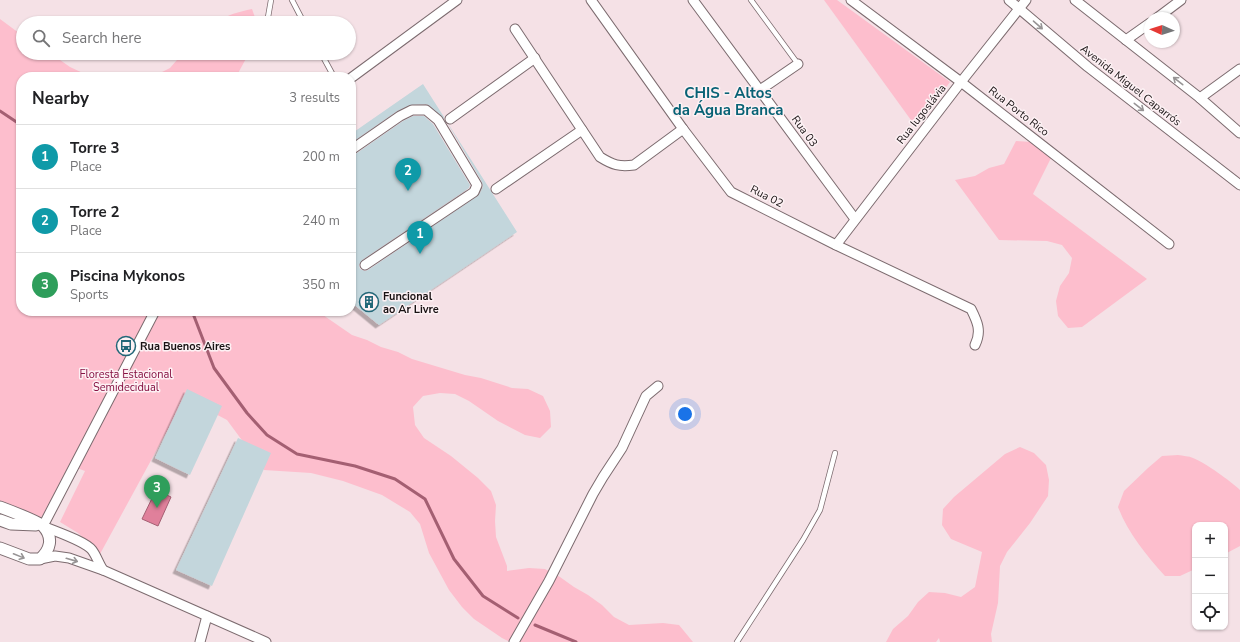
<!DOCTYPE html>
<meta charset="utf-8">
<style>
:root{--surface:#fff;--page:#f6f6f6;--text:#202124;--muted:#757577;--line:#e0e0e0;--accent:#111827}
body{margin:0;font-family:"Nunito Sans",sans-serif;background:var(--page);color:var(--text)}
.controls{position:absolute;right:12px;bottom:12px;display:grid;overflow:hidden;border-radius:8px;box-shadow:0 1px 3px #0004}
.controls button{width:36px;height:36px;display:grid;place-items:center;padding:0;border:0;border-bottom:1px solid var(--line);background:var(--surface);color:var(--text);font:20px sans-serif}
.compass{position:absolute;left:1144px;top:12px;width:36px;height:36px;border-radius:50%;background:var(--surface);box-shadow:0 1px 3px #0004;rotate:273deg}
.you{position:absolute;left:685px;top:414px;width:14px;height:14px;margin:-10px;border:3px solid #fff;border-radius:50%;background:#1a73e8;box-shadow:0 0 0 6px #1a73e833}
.badge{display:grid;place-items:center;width:26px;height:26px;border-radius:50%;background:var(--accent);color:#fff;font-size:13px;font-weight:700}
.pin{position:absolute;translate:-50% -33px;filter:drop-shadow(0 1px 2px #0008)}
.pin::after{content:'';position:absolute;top:21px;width:14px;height:12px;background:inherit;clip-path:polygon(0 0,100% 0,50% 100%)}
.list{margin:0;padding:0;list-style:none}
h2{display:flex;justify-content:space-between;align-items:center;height:52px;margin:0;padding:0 16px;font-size:17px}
h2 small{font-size:13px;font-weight:400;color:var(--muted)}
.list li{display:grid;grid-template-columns:26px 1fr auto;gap:12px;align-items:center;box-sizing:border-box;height:64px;padding:0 16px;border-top:1px solid var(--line)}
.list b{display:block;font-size:15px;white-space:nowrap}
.list p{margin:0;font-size:13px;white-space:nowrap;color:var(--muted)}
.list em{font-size:13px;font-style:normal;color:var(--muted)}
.icon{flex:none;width:22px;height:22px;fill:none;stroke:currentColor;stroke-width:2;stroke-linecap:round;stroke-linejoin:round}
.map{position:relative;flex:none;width:1240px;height:642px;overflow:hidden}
.search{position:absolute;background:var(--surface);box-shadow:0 1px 3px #0004;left:16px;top:16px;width:340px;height:44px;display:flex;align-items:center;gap:10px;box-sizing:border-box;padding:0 14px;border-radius:22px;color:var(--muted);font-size:15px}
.panel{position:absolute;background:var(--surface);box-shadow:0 1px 3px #0004;left:16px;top:72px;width:340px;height:244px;border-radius:16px}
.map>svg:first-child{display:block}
.green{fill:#fdbecd}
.water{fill:#e0809b;stroke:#a45f72}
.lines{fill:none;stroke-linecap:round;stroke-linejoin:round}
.stream{stroke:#a45f72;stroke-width:3}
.building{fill:#c3d6dc;filter:url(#shadow)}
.service-casing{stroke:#7c6b6f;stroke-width:6}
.minor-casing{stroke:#7c6b6f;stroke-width:11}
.tertiary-casing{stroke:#7c6b6f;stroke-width:13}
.service{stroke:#fff;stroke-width:4.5}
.minor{stroke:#fff;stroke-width:9}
.tertiary{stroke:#fff;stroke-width:11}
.oneway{stroke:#979495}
.labels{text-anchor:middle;stroke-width:3;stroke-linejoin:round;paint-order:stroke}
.street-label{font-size:11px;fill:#181213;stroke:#fdf1f4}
.poi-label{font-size:11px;font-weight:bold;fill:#181213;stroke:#fdf1f4;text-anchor:start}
.park-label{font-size:11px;fill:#861243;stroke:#fdf1f4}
.district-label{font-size:15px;font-weight:bold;fill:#086275;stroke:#fdf1f4}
</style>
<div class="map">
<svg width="1240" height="642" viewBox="0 0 1240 642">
<defs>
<filter id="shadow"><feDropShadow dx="-3.5" dy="3.5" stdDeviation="0" flood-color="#0004"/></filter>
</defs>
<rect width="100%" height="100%" fill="#f5e1e6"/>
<g class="green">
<polygon points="824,0 837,0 950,82 916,127"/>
<path d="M252,9L257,23H217C227,14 239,12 252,9Z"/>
<polygon points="0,19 23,36 23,53 50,53 70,67 85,74 105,77 21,77 21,311 304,311 307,313 323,315 352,335 367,340 381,347 398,352 412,359 465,375 481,378 512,388 528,389 543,396 550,411 551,427 540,438 525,435 498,421 469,401 455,394 440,393 423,396 413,407 415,425 424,438 451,456 478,478 491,491 496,505 495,521 496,537 507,566 507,571 529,568 545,569 560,577 574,587 588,595 602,605 614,617 629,625 663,623 679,625 693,642 510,642 502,638 474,619 462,607 449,590 429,553 420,524 410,512 382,495 343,481 311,473 264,470 227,420 185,398 100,554 78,533 60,522 85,471 69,465 45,512 39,520 0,503"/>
<polygon points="183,53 249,53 236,77 131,77 156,75 170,68"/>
<polygon points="1016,141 1032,142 1051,158 1033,194 1147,279 1082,327 1068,328 1058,316 1056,301 1060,286 1069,273 1072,258 1062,245 1047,241 999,240 955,180 975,176 989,168 1004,164"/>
<polygon points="1020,447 1034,453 1046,465 1049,480 1048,496 1030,523 1007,552 1000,566 998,603 991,634 992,642 940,642 939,638 936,642 886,642 893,629 908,616 918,602 929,592 945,593 961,597 975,587 982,552 951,539 942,525 943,509 954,497 1005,454"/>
<path d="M1178,455C1183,456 1189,456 1193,458C1204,462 1232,482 1240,490V546L1225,554V525H1195V569L1180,576H1165C1146,555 1128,533 1118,507L1124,491L1148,468L1162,456Z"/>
</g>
<polygon class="water" points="156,490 171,497 158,526 142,519"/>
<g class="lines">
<g class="stream">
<polyline points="0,111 21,125"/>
<polyline points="192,311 214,368 247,413 267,435 297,454 355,466 395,479 425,499 454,559 483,596 518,618"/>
<polyline points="535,625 576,642"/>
</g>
</g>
<g class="building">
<polygon points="423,84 444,117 444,119 429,105 426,104 410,105 397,111 351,143 351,134"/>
<polygon points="413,116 424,116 433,124 470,185 469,188 362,260 359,265 360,269 365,271 368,270 479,195 483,187 482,182 448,124 449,125 517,232 379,325 351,302 351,240 354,237 351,218 356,206 351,199 351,156 354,155 403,121"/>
<polygon points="187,389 222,406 190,475 155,458"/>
<polygon points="238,438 271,453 212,586 176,570"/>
</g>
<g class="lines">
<g class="service-casing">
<g id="service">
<polyline points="292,0 304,23"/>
<polyline points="751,0 798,64"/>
<polyline points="267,23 271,0"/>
<polyline points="321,53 334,77"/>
<polyline points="737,642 803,540 820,510 835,453"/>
</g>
</g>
<g class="minor-casing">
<g id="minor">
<path d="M591,0L683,129L731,192L836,245L971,309C977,321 982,331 975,345"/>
<polyline points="693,0 855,219"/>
<polyline points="851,0 961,82 1169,244"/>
<polyline points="1009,0 1088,67 1240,185"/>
<polyline points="1075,0 1200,98 1240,133"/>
<polyline points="1157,18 1181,0"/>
<path d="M515,29L600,157C613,165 619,167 634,165L683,129"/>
<polyline points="1126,40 1150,23"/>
<polyline points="351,78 457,0"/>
<polyline points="760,90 798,64"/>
<polyline points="1200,98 1240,69"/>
<polyline points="450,119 535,58"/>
<polyline points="351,150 400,116 412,110 426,110 438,120 477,185 474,192 365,265"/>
<polyline points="496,189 582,130"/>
<polyline points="836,245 961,82 1026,0"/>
<polyline points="40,559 55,556 69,558 103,570 266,642"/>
<path d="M103,570C99,564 96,555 92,550C85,541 54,531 43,526L155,311"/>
<polyline points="200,642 207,616"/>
<polyline points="514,642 549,581 593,494 603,477 622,448 646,396 658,386"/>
</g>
</g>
<g class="tertiary-casing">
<g id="tertiary">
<path d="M0,507C8,510 39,522 43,526C54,538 50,550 40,559H29L0,548"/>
<polyline points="0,520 11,524 36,525"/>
</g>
</g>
<use href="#service" class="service"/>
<use href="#minor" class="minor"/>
<use href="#tertiary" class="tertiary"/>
</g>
<defs><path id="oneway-shaft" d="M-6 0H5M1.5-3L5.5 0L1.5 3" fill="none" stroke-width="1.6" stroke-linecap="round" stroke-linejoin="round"/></defs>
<g class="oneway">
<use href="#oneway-shaft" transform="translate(1038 25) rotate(41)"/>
<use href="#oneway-shaft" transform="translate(1178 81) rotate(-142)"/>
<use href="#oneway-shaft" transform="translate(1139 107) rotate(38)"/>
<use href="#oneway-shaft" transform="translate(19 556) rotate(22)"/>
<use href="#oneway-shaft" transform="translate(72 560) rotate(16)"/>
</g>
<defs>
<g id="building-ring" transform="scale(1)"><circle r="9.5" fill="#fdf1f4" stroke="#236778" stroke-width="1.5"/><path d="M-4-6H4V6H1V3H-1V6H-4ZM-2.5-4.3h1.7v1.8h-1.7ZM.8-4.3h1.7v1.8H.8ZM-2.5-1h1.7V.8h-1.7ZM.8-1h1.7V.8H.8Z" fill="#236778"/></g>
<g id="bus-ring" transform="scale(1)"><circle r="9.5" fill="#fdf1f4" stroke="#236778" stroke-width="1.5"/><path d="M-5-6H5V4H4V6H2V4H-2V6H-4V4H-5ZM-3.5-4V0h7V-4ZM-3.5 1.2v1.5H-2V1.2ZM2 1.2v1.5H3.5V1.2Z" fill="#236778"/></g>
</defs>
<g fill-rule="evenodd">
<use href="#building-ring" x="369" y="302"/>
<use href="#bus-ring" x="126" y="346"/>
</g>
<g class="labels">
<g class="street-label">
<text transform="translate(1131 85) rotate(38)" y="4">Avenida Miguel Caparrós</text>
<text transform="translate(1019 111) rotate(38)" y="4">Rua Porto Rico</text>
<text transform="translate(921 114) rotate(-52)" y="4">Rua Iugoslávia</text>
<text transform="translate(805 131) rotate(54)" y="4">Rua 03</text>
<text transform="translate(767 196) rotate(27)" y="4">Rua 02</text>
</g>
<g class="poi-label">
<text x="383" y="300">Funcional<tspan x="383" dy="13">ao Ar Livre</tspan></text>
<text x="140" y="350">Rua Buenos Aires</text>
</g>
<g class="park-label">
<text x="126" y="378">Floresta Estacional<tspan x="126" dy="13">Semidecidual</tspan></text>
</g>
<g class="district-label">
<text x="728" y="98">CHIS - Altos<tspan x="728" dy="17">da Água Branca</tspan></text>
</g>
</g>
</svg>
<div class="controls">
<button>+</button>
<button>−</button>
<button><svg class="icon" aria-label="locate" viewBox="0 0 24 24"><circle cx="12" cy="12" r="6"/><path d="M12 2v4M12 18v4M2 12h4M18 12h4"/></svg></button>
</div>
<svg class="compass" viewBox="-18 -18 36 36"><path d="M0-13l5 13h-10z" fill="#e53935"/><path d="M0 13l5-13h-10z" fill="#757577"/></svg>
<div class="you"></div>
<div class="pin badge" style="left:420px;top:254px;background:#0f9aa8">1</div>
<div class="pin badge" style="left:408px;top:191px;background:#0f9aa8">2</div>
<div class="pin badge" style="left:157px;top:508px;background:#2e9e5b">3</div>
<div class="search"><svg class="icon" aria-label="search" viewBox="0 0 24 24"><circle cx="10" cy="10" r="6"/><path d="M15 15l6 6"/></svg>Search here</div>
<section class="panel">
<h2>Nearby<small>3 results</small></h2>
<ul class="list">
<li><span class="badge" style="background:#0f9aa8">1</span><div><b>Torre 3</b><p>Place</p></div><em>200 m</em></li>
<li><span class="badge" style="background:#0f9aa8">2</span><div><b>Torre 2</b><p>Place</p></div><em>240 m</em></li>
<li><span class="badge" style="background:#2e9e5b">3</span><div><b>Piscina Mykonos</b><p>Sports</p></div><em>350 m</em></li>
</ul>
</section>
</div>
